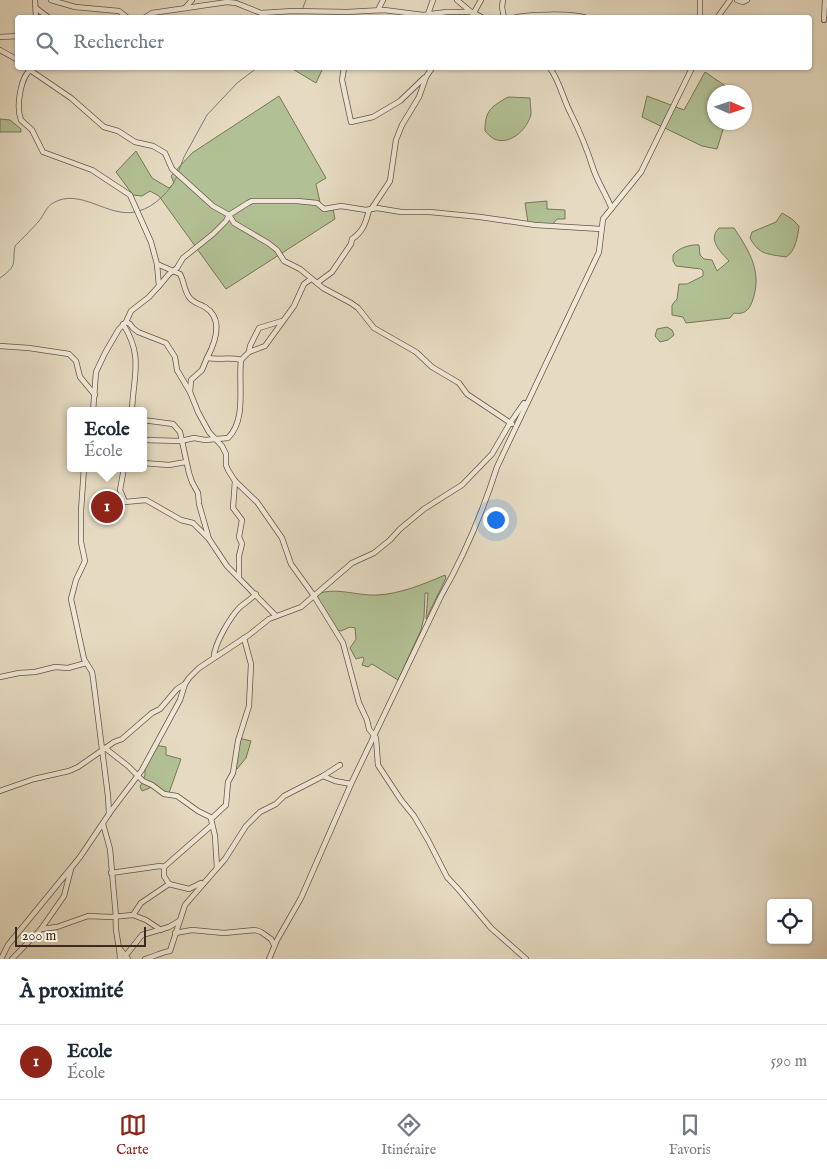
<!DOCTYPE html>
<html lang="fr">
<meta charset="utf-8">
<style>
:root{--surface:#fff;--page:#f2f2f3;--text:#1f2937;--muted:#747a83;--line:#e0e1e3;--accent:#8f2418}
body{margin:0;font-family:"IM FELL English",serif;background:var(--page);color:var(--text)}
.controls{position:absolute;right:15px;bottom:15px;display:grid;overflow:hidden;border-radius:5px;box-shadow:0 1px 4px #0004}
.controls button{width:45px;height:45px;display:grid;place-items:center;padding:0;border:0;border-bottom:1px solid var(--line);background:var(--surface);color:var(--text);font:25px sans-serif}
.compass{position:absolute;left:707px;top:85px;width:45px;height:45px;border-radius:50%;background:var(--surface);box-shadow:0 1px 4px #0004;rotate:93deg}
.scale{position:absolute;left:15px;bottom:12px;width:131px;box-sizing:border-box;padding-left:5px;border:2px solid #3d2a1e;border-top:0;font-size:14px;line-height:18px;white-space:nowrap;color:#3d2a1e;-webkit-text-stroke:4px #efe8d7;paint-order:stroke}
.you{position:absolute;left:495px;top:519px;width:18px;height:18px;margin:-12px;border:4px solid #fff;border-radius:50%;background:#1a73e8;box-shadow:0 0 0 8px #1a73e833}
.badge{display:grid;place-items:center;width:32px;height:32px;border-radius:50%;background:var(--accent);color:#fff;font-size:16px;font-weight:700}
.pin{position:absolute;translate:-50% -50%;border:2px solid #fff;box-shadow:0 1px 5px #0006}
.popup{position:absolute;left:67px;top:407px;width:80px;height:65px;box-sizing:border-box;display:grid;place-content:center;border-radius:5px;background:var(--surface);filter:drop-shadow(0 1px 4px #0005);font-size:16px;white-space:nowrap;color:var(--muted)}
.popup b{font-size:19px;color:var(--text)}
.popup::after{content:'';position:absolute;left:50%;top:100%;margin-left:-10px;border:10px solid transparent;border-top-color:var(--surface)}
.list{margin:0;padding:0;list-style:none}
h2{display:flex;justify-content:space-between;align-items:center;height:65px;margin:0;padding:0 20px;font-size:21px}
h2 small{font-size:16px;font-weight:400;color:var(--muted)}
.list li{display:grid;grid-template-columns:32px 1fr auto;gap:15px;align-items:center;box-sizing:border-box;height:75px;padding:0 20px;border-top:1px solid var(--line)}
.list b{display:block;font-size:19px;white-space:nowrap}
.list p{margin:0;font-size:16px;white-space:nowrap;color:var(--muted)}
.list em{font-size:16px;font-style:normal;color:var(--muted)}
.icon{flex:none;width:28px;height:28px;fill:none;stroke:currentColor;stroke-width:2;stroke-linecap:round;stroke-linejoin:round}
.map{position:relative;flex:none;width:827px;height:959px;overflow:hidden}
.search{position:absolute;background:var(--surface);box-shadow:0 1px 4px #0004;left:15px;right:15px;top:15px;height:55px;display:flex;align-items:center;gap:12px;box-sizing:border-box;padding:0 18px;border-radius:5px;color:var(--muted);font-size:19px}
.sheet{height:140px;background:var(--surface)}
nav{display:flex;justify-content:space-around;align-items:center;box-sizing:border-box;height:70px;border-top:1px solid var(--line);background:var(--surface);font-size:14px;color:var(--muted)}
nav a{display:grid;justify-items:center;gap:2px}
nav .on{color:var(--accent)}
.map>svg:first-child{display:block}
.green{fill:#b2c195;stroke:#78765a}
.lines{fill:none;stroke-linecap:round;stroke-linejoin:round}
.stream{stroke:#75807d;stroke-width:1}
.street-casing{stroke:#675647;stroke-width:6}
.street{stroke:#efe8d7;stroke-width:4.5}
</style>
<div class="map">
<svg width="827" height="959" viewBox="0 0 827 959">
<rect width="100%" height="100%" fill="#e6dbc2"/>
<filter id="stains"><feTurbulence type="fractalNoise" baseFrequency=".004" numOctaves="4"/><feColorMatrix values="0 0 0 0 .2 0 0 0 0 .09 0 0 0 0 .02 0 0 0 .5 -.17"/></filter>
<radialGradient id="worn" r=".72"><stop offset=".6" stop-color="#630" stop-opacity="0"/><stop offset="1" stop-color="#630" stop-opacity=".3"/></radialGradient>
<g class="green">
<polygon points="291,68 323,68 316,83"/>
<polygon points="705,72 727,87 724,92 714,92 713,118 714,122 725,123 717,149 702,146 642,117 647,96 684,110"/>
<polygon points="279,96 326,178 316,184 322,211 333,209 335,219 226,289 159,196 150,191 142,196 133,195 116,172 136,151 152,178 169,188 174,183 171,176 192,153"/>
<path d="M508,97L530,98C530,103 531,108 531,114C528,128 512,144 497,140C492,139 488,134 485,131C485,110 491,107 508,97Z"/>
<polygon points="0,119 10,120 21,129 21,132 0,132"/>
<polygon points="547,201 547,209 565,210 565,219 557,219 552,225 528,223 525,203"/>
<path d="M782,213L792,219L799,226C798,236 795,252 786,257C768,254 759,255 750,238L752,232L776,222Z"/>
<path d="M719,228H734C750,252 763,273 752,302C749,310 744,315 734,313L730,318L686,323L683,317L672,315V305L677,299L679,284H687L703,276V271L701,269L676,266L673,261V255C678,248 691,244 699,245L700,255L704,259L712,260L717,271L729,261C721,252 707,240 719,228Z"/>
<polygon points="667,327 672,330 674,335 668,340 660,342 655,336 657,329"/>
<path d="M445,575L446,578L426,619L428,593H425L424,617L421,630L398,680L372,664L368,667L362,665L364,660L363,657L356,659L350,648L356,639L355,628L350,627L341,631L334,629L314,595C335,586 356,596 377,595C400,594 424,584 445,575Z"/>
<polygon points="239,738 251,741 246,758 237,769 233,768"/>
<polygon points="155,745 166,747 166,755 181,759 169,793 164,793 151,784 150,788 142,791 140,787 145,775 145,769"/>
</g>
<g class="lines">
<g class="stream">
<polyline points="302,10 306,0"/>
<polyline points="178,173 184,157 207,115 237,83 257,68"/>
<path d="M139,211C154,207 171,191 177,176"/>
<path d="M0,278C18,265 12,265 15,246C23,238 31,230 39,221C44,215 46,207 53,203C80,187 108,218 135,212"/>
</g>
<g class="street-casing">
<g id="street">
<polyline points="35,0 36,18"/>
<polyline points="51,0 75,7 119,11 128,18"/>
<polyline points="457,0 471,12"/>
<polyline points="503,0 502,7 504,18"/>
<polyline points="737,0 743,2 747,0"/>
<polyline points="36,8 49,18"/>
<polyline points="185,8 192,0"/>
<polyline points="378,10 383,0"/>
<polyline points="428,14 433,0"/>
<polyline points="144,18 152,13 227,2 236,3 261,13 293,11 347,12 384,10 423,15 447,12 472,12 483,18"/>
<polyline points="471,18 481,0"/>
<path d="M513,18C526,14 574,13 586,18"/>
<polyline points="700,18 700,0"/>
<polyline points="717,18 730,0"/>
<polyline points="824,20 825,0"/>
<polyline points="0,37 18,36"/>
<polyline points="0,50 18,60"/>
<polyline points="27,68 71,98 104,127 118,131 135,142 153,146 165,153 172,169 213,206 229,215 234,223 268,243 277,250 284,261 300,269 323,288 351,303 358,308 374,328 416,352 432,367 459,383 467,394 512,424"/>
<path d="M33,68C20,75 16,107 21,120L32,130L43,152L92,170L130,195L151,242L157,264L159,286L149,297L131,311L126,322L119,329L105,353L96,372L93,411"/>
<polyline points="344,68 342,80 351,122 373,117 400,101 424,78"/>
<path d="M550,68C560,82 563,99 571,114C580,132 587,149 593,168C597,181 606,194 611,207"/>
<polyline points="372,208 390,181 396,140 402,125 419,97 426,77 432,68"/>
<path d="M157,264L180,274C184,281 184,290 189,297C193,303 200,304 205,307C224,319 215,343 207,358"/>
<path d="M311,279L304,284L294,306L265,346L249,352L241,360C230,357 219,360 207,358L202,370L191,380L190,392L198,412L209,432L222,446L226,454V465L228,470L235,481L257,502L282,538L291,564L314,596L343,643L359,703L367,720L369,729L376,738L378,765L401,800L414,816L428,840L447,877L459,890L491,928L526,959"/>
<path d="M317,283L332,272L351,244L352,239C363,232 366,222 369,210"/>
<polyline points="159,286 169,274 177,268 183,258 213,234 226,221 229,215 248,203 252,201 297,201 317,203 324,209 341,206 366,210 377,208 401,212 430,212 480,217 535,225 601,229"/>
<polyline points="126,322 130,324 133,328 138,332 166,343 175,357 177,370 190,392"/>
<path d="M123,324C144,357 133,376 132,411"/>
<polyline points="0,346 29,348 69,354 76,361 80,377 95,395"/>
<polyline points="249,352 250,346 259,328 282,321"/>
<polyline points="143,420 173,424 180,432 189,473 192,482 198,493 199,504 209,539"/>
<path d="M143,440L181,441L194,438L205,440L228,438C247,419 238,385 241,360"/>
<polyline points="143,463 169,465 186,462"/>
<polyline points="84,468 81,511 81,542 85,561 76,580 71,599 84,659 92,672 93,678 108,796 109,814"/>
<polyline points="124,468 120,490 125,502 146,500 181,520 193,523 209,539 227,566 276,616"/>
<polyline points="235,481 233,508 242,520 239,537 242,544 239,556 239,577"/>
<path d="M214,657C214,644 231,616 240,607C245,603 251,599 256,594"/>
<polyline points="0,677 19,673 35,672 55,667 68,668 86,663"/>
<polyline points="105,748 128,766 143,781 152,785 164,794 177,796 198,811 212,818"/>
<polyline points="323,776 335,781 351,784"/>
<polyline points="0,791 34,779 69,771 78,767 114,742 122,739 152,713 160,709 177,689 185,684"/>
<path d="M103,824L110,849L116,917C114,932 120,944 120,959"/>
<polyline points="164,867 212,825"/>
<polyline points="217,868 215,836 211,819 226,805 228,782 233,773 238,741 249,706 251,664 244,638"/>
<polyline points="111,873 160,866 164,867 164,876 169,884 189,889 201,883"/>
<polyline points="133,915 146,920 161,930"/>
<polyline points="41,929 57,927 88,916 111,917 133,915 141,903 169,884"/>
<polyline points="175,933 192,930 224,933 255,930 261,932 271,939 274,945"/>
<polyline points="120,949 128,959"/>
<polyline points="1,959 8,945 80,857 111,811 142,770 180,700 185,684 189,678 199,668 249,635 269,619 301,607 352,563 374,553 390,540 400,529 424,509 462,485 492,454 510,423 524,403"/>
<polyline points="12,959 41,929 64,896 71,869"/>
<polyline points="123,959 142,935 169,927 179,921"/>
<path d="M145,959C154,957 161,952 170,951L185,905L225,859L246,826L260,812L276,804L284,796L323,776L340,765"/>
<path d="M269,959L277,940L301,898L351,784L441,596C464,556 483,511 497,467L599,252L603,219L641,172L692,68"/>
</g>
</g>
<use href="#street" class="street"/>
</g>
<rect width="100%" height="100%" filter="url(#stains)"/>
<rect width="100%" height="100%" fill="url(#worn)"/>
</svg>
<div class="controls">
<button><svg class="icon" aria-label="locate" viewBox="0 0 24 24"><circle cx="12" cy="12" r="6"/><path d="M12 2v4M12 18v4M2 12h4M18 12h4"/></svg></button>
</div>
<svg class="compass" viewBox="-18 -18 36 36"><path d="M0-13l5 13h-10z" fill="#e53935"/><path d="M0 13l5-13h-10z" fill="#747a83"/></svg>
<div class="scale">200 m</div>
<div class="you"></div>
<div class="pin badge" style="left:107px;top:507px">1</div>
<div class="popup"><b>Ecole</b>École</div>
<div class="search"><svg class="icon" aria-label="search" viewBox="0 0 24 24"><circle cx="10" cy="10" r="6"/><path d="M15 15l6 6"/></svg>Rechercher</div>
</div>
<section class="sheet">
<h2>À proximité<small></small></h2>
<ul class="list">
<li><span class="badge">1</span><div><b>Ecole</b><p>École</p></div><em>590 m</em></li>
</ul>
</section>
<nav>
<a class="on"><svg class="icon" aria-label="map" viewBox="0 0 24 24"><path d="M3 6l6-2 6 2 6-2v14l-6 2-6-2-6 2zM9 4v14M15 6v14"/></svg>Carte</a>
<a><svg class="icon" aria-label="directions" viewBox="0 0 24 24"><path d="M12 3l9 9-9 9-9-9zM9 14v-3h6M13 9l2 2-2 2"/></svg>Itinéraire</a>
<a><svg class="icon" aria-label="saved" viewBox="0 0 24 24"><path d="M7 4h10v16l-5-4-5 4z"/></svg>Favoris</a>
</nav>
